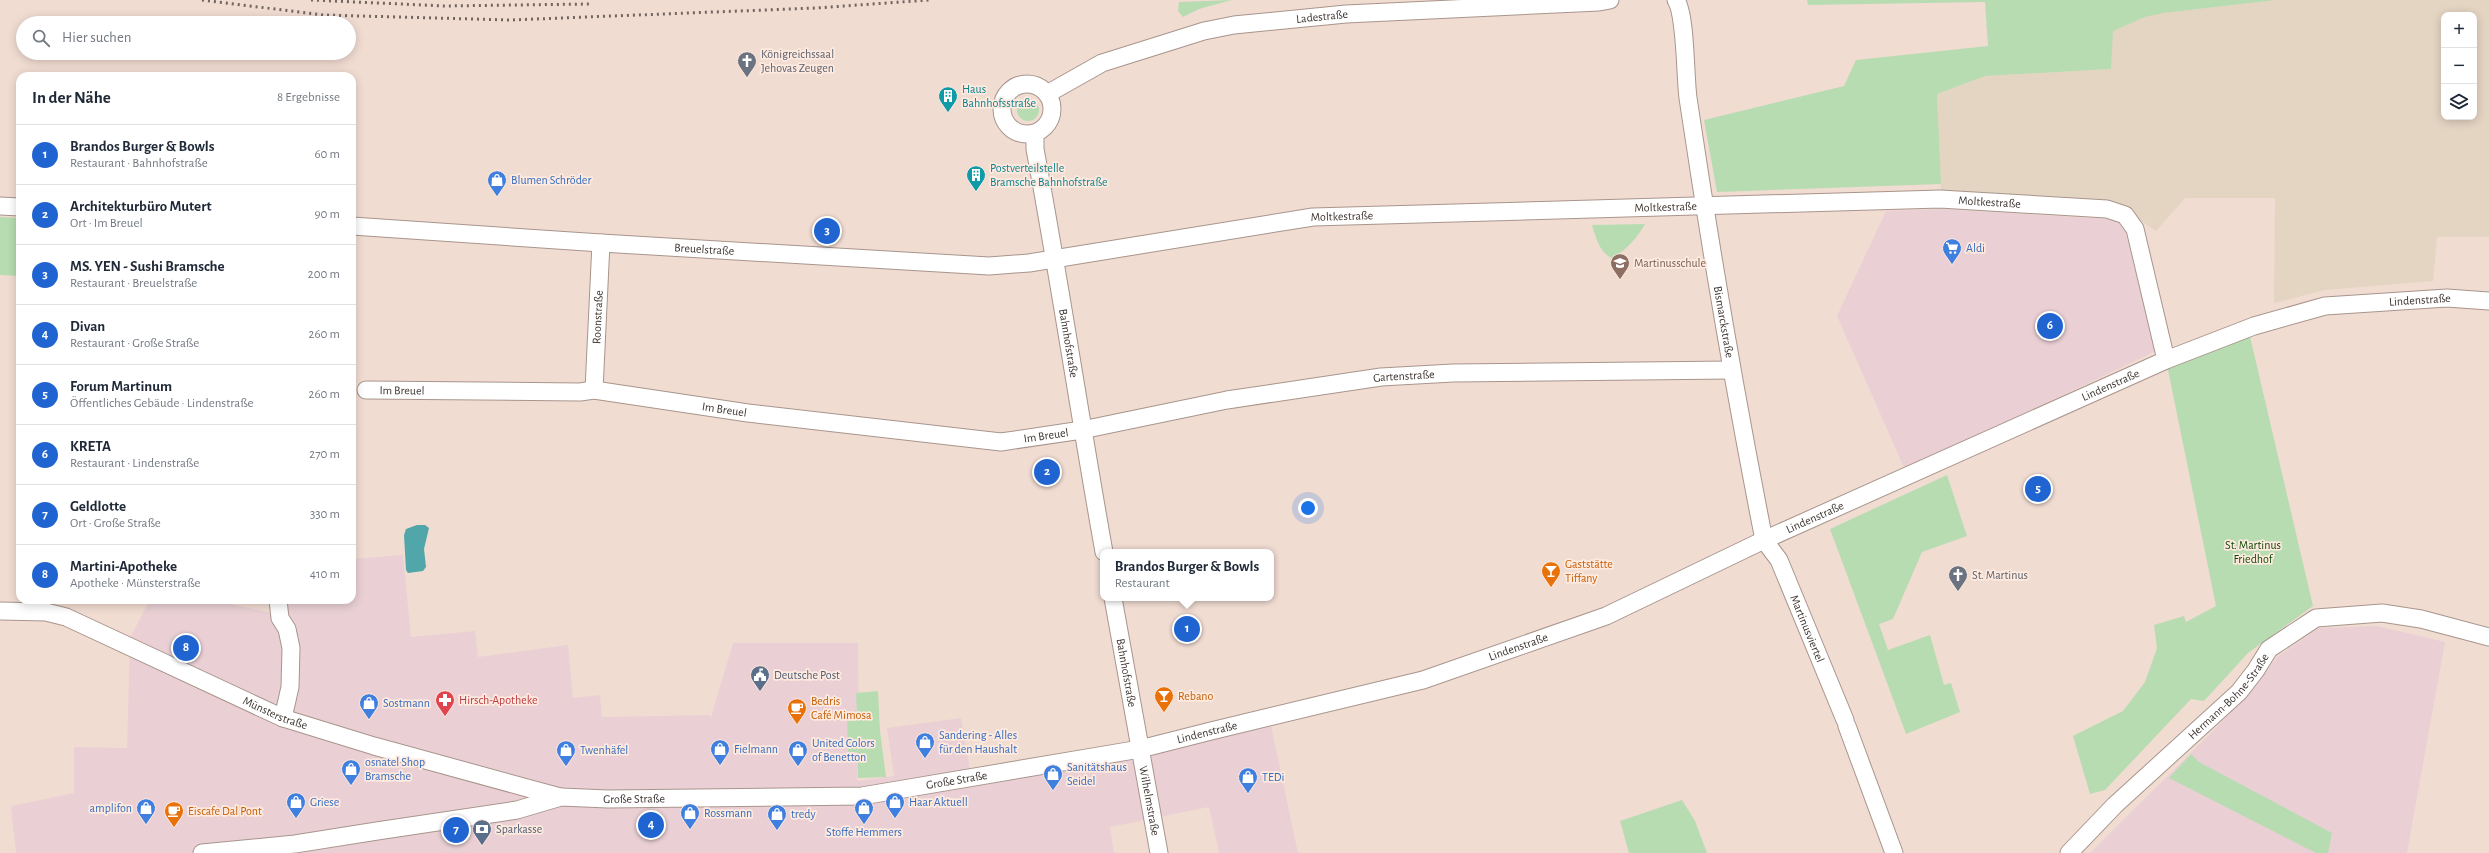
<!DOCTYPE html>
<html lang="de">
<meta charset="utf-8">
<style>
:root{--surface:#fff;--page:#f6f6f7;--text:#1f2937;--muted:#747a83;--line:#e0e1e3;--accent:#1f64d0}
body{margin:0;font-family:"Alegreya Sans",sans-serif;background:var(--page);color:var(--text)}
.controls{position:absolute;right:12px;top:12px;display:grid;overflow:hidden;border-radius:8px;box-shadow:0 2px 10px #0003}
.controls button{width:36px;height:36px;display:grid;place-items:center;padding:0;border:0;border-bottom:1px solid var(--line);background:var(--surface);color:var(--text);font:20px sans-serif}
.you{position:absolute;left:1308px;top:508px;width:14px;height:14px;margin:-10px;border:3px solid #fff;border-radius:50%;background:#1a73e8;box-shadow:0 0 0 6px #1a73e833}
.badge{display:grid;place-items:center;width:26px;height:26px;border-radius:50%;background:var(--accent);color:#fff;font-size:13px;font-weight:700}
.pin{position:absolute;translate:-50% -50%;border:2px solid #fff;box-shadow:0 1px 4px #0006}
.popup{position:absolute;left:1100px;top:549px;width:174px;height:52px;box-sizing:border-box;display:grid;place-content:center;border-radius:8px;background:var(--surface);filter:drop-shadow(0 1px 3px #0005);font-size:13px;white-space:nowrap;color:var(--muted)}
.popup b{font-size:15px;color:var(--text)}
.popup::after{content:'';position:absolute;left:50%;top:100%;margin-left:-8px;border:8px solid transparent;border-top-color:var(--surface)}
.list{margin:0;padding:0;list-style:none}
h2{display:flex;justify-content:space-between;align-items:center;height:52px;margin:0;padding:0 16px;font-size:17px}
h2 small{font-size:13px;font-weight:400;color:var(--muted)}
.list li{display:grid;grid-template-columns:26px 1fr auto;gap:12px;align-items:center;box-sizing:border-box;height:60px;padding:0 16px;border-top:1px solid var(--line)}
.list b{display:block;font-size:15px;white-space:nowrap}
.list p{margin:0;font-size:13px;white-space:nowrap;color:var(--muted)}
.list em{font-size:13px;font-style:normal;color:var(--muted)}
.icon{flex:none;width:22px;height:22px;fill:none;stroke:currentColor;stroke-width:2;stroke-linecap:round;stroke-linejoin:round}
.map{position:relative;flex:none;width:2489px;height:853px;overflow:hidden}
.search{position:absolute;background:var(--surface);box-shadow:0 2px 10px #0003;left:16px;top:16px;width:340px;height:44px;display:flex;align-items:center;gap:10px;box-sizing:border-box;padding:0 14px;border-radius:22px;color:var(--muted);font-size:15px}
.panel{position:absolute;background:var(--surface);box-shadow:0 2px 10px #0003;left:16px;top:72px;width:340px;height:532px;border-radius:12px}
.map>svg:first-child{display:block}
.commercial{fill:#ead0d5}
.industrial{fill:#e4d4c2;fill-rule:evenodd}
.green{fill:#b7dcb1}
.water{fill:#51a6aa}
.lines{fill:none;stroke-linecap:round;stroke-linejoin:round}
.street-casing{stroke:#a8958c;stroke-width:19}
.street{stroke:#fff;stroke-width:17}
.rail{stroke:#71655f;stroke-width:3;stroke-dasharray:2 4;stroke-linecap:butt}
.labels{text-anchor:middle;stroke-width:3.5;stroke-linejoin:round;paint-order:stroke}
.street-label{font-size:12px;fill:#3e3632;stroke:#feeadf}
.worship-label{font-size:12px;fill:#5b616d;stroke:#feeadf;text-anchor:start}
.culture-label{font-size:12px;fill:#0d838f;stroke:#feeadf;text-anchor:start}
.shop-label{font-size:12px;fill:#366cbe;stroke:#feeadf;text-anchor:start}
.education-label{font-size:12px;fill:#785e54;stroke:#feeadf;text-anchor:start}
.park-label{font-size:12px;fill:#0f4905;stroke:#feeadf}
.food-label{font-size:12px;fill:#c56008;stroke:#feeadf;text-anchor:start}
.service-label{font-size:12px;fill:#4e5e75;stroke:#feeadf;text-anchor:start}
.health-label{font-size:12px;fill:#be3a42;stroke:#feeadf;text-anchor:start}
</style>
<div class="map">
<svg width="2489" height="853" viewBox="0 0 2489 853">
<rect width="100%" height="100%" fill="#f1dcd2"/>
<g class="commercial">
<polygon points="1940,209 2110,219 2123,222 2156,351 1905,470 1837,316 1886,211"/>
<polygon points="403,555 411,637 475,631 478,657 568,645 573,698 600,695 602,717 710,715 710,720 733,643 858,643 859,715 857,781 894,776 887,728 961,718 973,787 1147,755 1271,726 1298,853 1219,853 1209,807 1110,827 1114,853 16,853 11,806 74,793 74,747 127,748 130,638 150,600 211,600 282,615 281,600 352,600 352,559"/>
<polygon points="2377,626 2445,642 2407,853 2090,853 2213,731 2254,687 2277,657 2319,628"/>
</g>
<path class="industrial" d="M2277,0H2489V237H2437L2433,281L2325,290L2274,303L2275,198H2185L2156,231L2116,204L1941,191L1937,94L1985,76L2111,69L2112,31L2145,17L2163,13ZM2444,15H2474V117H2444Z"/>
<g class="green">
<polygon points="1232,0 1199,9 1183,17 1178,11 1179,2"/>
<polygon points="1807,0 2277,0 2163,13 2145,17 2113,31 2111,69 1985,76 1937,94 1941,184 1717,192 1704,120 1844,86 1856,60 1988,46 1985,2 1808,5"/>
<circle cx="1028" cy="110" r="11"/>
<polygon points="0,217 20,218 20,276 0,275"/>
<path d="M1645,224C1639,236 1624,253 1611,258C1599,251 1596,238 1592,225Z"/>
<polygon points="2248,328 2313,606 2248,653 2204,701 2191,699 2105,790 2090,794 2073,736 2123,711 2145,682 2157,648 2154,625 2184,616 2186,622 2216,606 2166,360"/>
<polygon points="1947,475 1967,536 1922,552 1893,619 1879,624 1888,650 1930,635 1944,685 1951,683 1960,712 1906,734 1830,529"/>
<polygon points="878,691 880,731 886,777 858,778 857,752 848,752 847,714 857,713 856,693"/>
<polygon points="2191,754 2199,762 2332,833 2328,853 2316,853 2169,778"/>
<polygon points="1682,800 1695,821 1707,853 1629,853 1620,821"/>
</g>
<polygon class="water" points="417,525 425,525 429,528 424,549 426,567 423,571 408,573 406,570 404,535 406,529"/>
<g class="lines">
<g class="street-casing">
<g id="street">
<path id="s1" d="M1676,0C1686,15 1685,76 1688,98C1710,246 1735,393 1764,540L1779,560L1845,720"/>
<circle cx="1027" cy="109" r="25"/>
<path id="s2" d="M1047,94L1102,63L1204,31L1234,25L1346,14L1599,2L1610,0"/>
<path id="s3" d="M1035,134V149C1060,283 1080,418 1104,552"/>
<polyline points="0,206 20,207"/>
<path id="s4" d="M352,226L601,243L989,266L1029,263L1313,217L1940,199L2107,209L2125,215L2135,229L2166,360"/>
<path id="s5" d="M366,390L580,392L594,390L748,413L1001,442L1082,430L1227,400L1381,377L1453,373L1731,370"/>
<path id="s6" d="M594,390L601,243"/>
<path id="s7" d="M1113,598L1159,853"/>
<polyline points="278,600 280,618 287,629 291,648 290,687 283,718"/>
<path id="s8" d="M0,611L46,612L66,617L283,718L374,746L560,797"/>
<polyline points="1847,726 1894,853"/>
<path id="s9" d="M202,853L295,844L377,831L517,810L561,797L608,799L862,796L1140,749L1211,731L1423,680L1606,616L1764,540L2166,360L2254,326L2325,306L2447,298L2489,301"/>
<path id="s10" d="M2069,853L2115,805L2239,692L2256,670L2269,649L2316,618L2382,613L2421,619L2489,637"/>
</g>
</g>
<use href="#street" class="street"/>
<g class="rail">
<polyline points="202,0 323,15 510,20 816,8 929,0"/>
<polyline points="311,0 445,6 590,4"/>
</g>
</g>
<defs>
<g id="church-pin" transform="scale(1)"><path d="M0 17L-7.5 6A9.5 9.5 0 1 1 7.5 6Z" fill="#6b7280" stroke="#feeadf"/><path d="M-1.2-6h2.4v3.5h3.3v2.4h-3.3V6h-2.4V-.1h-3.3v-2.4h3.3Z" fill="#fff"/></g>
<g id="building-pin" transform="scale(1)"><path d="M0 17L-7.5 6A9.5 9.5 0 1 1 7.5 6Z" fill="#0f9aa8" stroke="#feeadf"/><path d="M-4-6H4V6H1V3H-1V6H-4ZM-2.5-4.3h1.7v1.8h-1.7ZM.8-4.3h1.7v1.8H.8ZM-2.5-1h1.7V.8h-1.7ZM.8-1h1.7V.8H.8Z" fill="#fff"/></g>
<g id="shop-pin" transform="scale(1)"><path d="M0 17L-7.5 6A9.5 9.5 0 1 1 7.5 6Z" fill="#3f7fe0" stroke="#feeadf"/><path d="M-5-2.5h2.3a2.7 3.5 0 0 1 5.4 0H5L5.5 6h-11ZM-1.5-2.5h3a1.5 2.3 0 0 0-3 0Z" fill="#fff"/></g>
<g id="supermarket-pin" transform="scale(1)"><path d="M0 17L-7.5 6A9.5 9.5 0 1 1 7.5 6Z" fill="#3f7fe0" stroke="#feeadf"/><path d="M-6-5.5h2.5l.6 2H6L4.5 2H-2.5L-4.4-4H-6ZM-1.5 3.2a1.3 1.3 0 1 0 .1 0ZM3 3.2a1.3 1.3 0 1 0 .1 0Z" fill="#fff"/></g>
<g id="school-pin" transform="scale(1)"><path d="M0 17L-7.5 6A9.5 9.5 0 1 1 7.5 6Z" fill="#8d6e63" stroke="#feeadf"/><path d="M0-5L7-2L0 1L-7-2ZM-4 1L0 2.5L4 1V4Q0 6-4 4Z" fill="#fff"/></g>
<g id="bar-pin" transform="scale(1)"><path d="M0 17L-7.5 6A9.5 9.5 0 1 1 7.5 6Z" fill="#e8710a" stroke="#feeadf"/><path d="M-6-5H6L.8 .8V4.5H3.5V6h-7V4.5H-.8V.8Z" fill="#fff"/></g>
<g id="civic-pin" transform="scale(1)"><path d="M0 17L-7.5 6A9.5 9.5 0 1 1 7.5 6Z" fill="#5c6f8a" stroke="#feeadf"/><path d="M-.6-6.5H3V-4.5H.6V-3L4-1V1h2V6H-6V1h2V-1L-.6-3ZM-1.2 2.5V6h2.4V2.5Z" fill="#fff"/></g>
<g id="pharmacy-pin" transform="scale(1)"><path d="M0 17L-7.5 6A9.5 9.5 0 1 1 7.5 6Z" fill="#e0444e" stroke="#feeadf"/><path d="M-2-6h4v4h4v4h-4v4h-4v-4h-4v-4h4Z" fill="#fff"/></g>
<g id="cafe-pin" transform="scale(1)"><path d="M0 17L-7.5 6A9.5 9.5 0 1 1 7.5 6Z" fill="#e8710a" stroke="#feeadf"/><path d="M-5.5-4.5H6V0H3Q3 3.5 0 3.5H-2.5Q-5.5 3.5-5.5 0ZM3-3.2v2h1.7v-2ZM-6 4.5H4V6H-6Z" fill="#fff"/></g>
<g id="bank-pin" transform="scale(1)"><path d="M0 17L-7.5 6A9.5 9.5 0 1 1 7.5 6Z" fill="#5c6f8a" stroke="#feeadf"/><path d="M-6-4H6V4H-6ZM0-2.3a2.3 2.3 0 1 0 0 4.6a2.3 2.3 0 1 0 0-4.6Z" fill="#fff"/></g>
</defs>
<g fill-rule="evenodd">
<use href="#church-pin" x="747" y="61"/>
<use href="#building-pin" x="948" y="96"/>
<use href="#building-pin" x="976" y="175"/>
<use href="#shop-pin" x="497" y="180"/>
<use href="#supermarket-pin" x="1952" y="248"/>
<use href="#school-pin" x="1620" y="263"/>
<use href="#bar-pin" x="1551" y="571"/>
<use href="#church-pin" x="1958" y="575"/>
<use href="#civic-pin" x="760" y="675"/>
<use href="#bar-pin" x="1164" y="696"/>
<use href="#pharmacy-pin" x="445" y="700"/>
<use href="#shop-pin" x="369" y="703"/>
<use href="#cafe-pin" x="797" y="708"/>
<use href="#shop-pin" x="925" y="742"/>
<use href="#shop-pin" x="720" y="749"/>
<use href="#shop-pin" x="566" y="750"/>
<use href="#shop-pin" x="798" y="750"/>
<use href="#shop-pin" x="351" y="769"/>
<use href="#shop-pin" x="1053" y="774"/>
<use href="#shop-pin" x="1248" y="777"/>
<use href="#shop-pin" x="296" y="802"/>
<use href="#shop-pin" x="895" y="802"/>
<use href="#shop-pin" x="146" y="808"/>
<use href="#shop-pin" x="864" y="808"/>
<use href="#cafe-pin" x="174" y="811"/>
<use href="#shop-pin" x="690" y="813"/>
<use href="#shop-pin" x="777" y="814"/>
<use href="#bank-pin" x="482" y="829"/>
</g>
<g class="labels">
<g class="street-label">
<text dy="4" stroke="none"><textPath href="#s2" startOffset="289">Ladestraße</textPath></text>
<text dy="4" stroke="none"><textPath href="#s4" startOffset="1643">Moltkestraße</textPath></text>
<text dy="4" stroke="none"><textPath href="#s4" startOffset="1319">Moltkestraße</textPath></text>
<text dy="4" stroke="none"><textPath href="#s4" startOffset="995">Moltkestraße</textPath></text>
<text dy="4" stroke="none"><textPath href="#s4" startOffset="353">Breuelstraße</textPath></text>
<text dy="4" stroke="none"><textPath href="#s9" startOffset="2311">Lindenstraße</textPath></text>
<text dy="4" stroke="none"><textPath href="#s6" startOffset="73">Roonstraße</textPath></text>
<text dy="4" stroke="none"><textPath href="#s1" startOffset="326">Bismarckstraße</textPath></text>
<text dy="4" stroke="none"><textPath href="#s3" startOffset="212">Bahnhofstraße</textPath></text>
<text dy="4" stroke="none"><textPath href="#s5" startOffset="1047">Gartenstraße</textPath></text>
<text dy="4" stroke="none"><textPath href="#s9" startOffset="1987">Lindenstraße</textPath></text>
<text dy="4" stroke="none"><textPath href="#s5" startOffset="36">Im Breuel</textPath></text>
<text dy="4" stroke="none"><textPath href="#s5" startOffset="360">Im Breuel</textPath></text>
<text dy="4" stroke="none"><textPath href="#s5" startOffset="684">Im Breuel</textPath></text>
<text dy="4" stroke="none"><textPath href="#s9" startOffset="1663">Lindenstraße</textPath></text>
<text dy="4" stroke="none"><textPath href="#s1" startOffset="647">Martinusviertel</textPath></text>
<text dy="4" stroke="none"><textPath href="#s9" startOffset="1339">Lindenstraße</textPath></text>
<text dy="4" stroke="none"><textPath href="#s7" startOffset="76">Bahnhofstraße</textPath></text>
<text dy="4" stroke="none"><textPath href="#s10" startOffset="224">Hermann-Bohne-Straße</textPath></text>
<text dy="4" stroke="none"><textPath href="#s8" startOffset="297">Münsterstraße</textPath></text>
<text dy="4" stroke="none"><textPath href="#s9" startOffset="1016">Lindenstraße</textPath></text>
<text dy="4" stroke="none"><textPath href="#s9" startOffset="761">Große Straße</textPath></text>
<text dy="4" stroke="none"><textPath href="#s9" startOffset="437">Große Straße</textPath></text>
<text dy="4" stroke="none"><textPath href="#s7" startOffset="206">Wilhelmstraße</textPath></text>
</g>
<g class="worship-label">
<text x="761" y="58">Königreichssaal<tspan x="761" dy="14">Jehovas Zeugen</tspan></text>
<text x="1972" y="579">St. Martinus</text>
</g>
<g class="culture-label">
<text x="962" y="93">Haus<tspan x="962" dy="14">Bahnhofsstraße</tspan></text>
<text x="990" y="172">Postverteilstelle<tspan x="990" dy="14">Bramsche Bahnhofstraße</tspan></text>
</g>
<g class="shop-label">
<text x="511" y="184">Blumen Schröder</text>
<text x="1966" y="252">Aldi</text>
<text x="383" y="707">Sostmann</text>
<text x="939" y="739">Sandering - Alles<tspan x="939" dy="14">für den Haushalt</tspan></text>
<text x="812" y="747">United Colors<tspan x="812" dy="14">of Benetton</tspan></text>
<text x="734" y="753">Fielmann</text>
<text x="580" y="754">Twenhäfel</text>
<text x="365" y="766">osnatel Shop<tspan x="365" dy="14">Bramsche</tspan></text>
<text x="1067" y="771">Sanitätshaus<tspan x="1067" dy="14">Seidel</tspan></text>
<text x="1262" y="781">TEDi</text>
<text x="310" y="806">Griese</text>
<text x="909" y="806">Haar Aktuell</text>
<text x="132" y="812" text-anchor="end">amplifon</text>
<text x="704" y="817">Rossmann</text>
<text x="791" y="818">tredy</text>
<text x="864" y="836" text-anchor="middle">Stoffe Hemmers</text>
</g>
<g class="education-label">
<text x="1634" y="267">Martinusschule</text>
</g>
<g class="park-label">
<text x="2253" y="549">St. Martinus<tspan x="2253" dy="14">Friedhof</tspan></text>
</g>
<g class="food-label">
<text x="1565" y="568">Gaststätte<tspan x="1565" dy="14">Tiffany</tspan></text>
<text x="1178" y="700">Rebano</text>
<text x="811" y="705">Bedris<tspan x="811" dy="14">Café Mimosa</tspan></text>
<text x="188" y="815">Eiscafe Dal Pont</text>
</g>
<g class="service-label">
<text x="774" y="679">Deutsche Post</text>
<text x="496" y="833">Sparkasse</text>
</g>
<g class="health-label">
<text x="459" y="704">Hirsch-Apotheke</text>
</g>
</g>
</svg>
<div class="controls">
<button>+</button>
<button>−</button>
<button><svg class="icon" aria-label="layers" viewBox="0 0 24 24"><path d="M12 4l9 5-9 5-9-5zM3 14l9 5 9-5"/></svg></button>
</div>
<div class="you"></div>
<div class="pin badge" style="left:1187px;top:629px">1</div>
<div class="popup"><b>Brandos Burger &amp; Bowls</b>Restaurant</div>
<div class="pin badge" style="left:1047px;top:472px">2</div>
<div class="pin badge" style="left:827px;top:231px">3</div>
<div class="pin badge" style="left:651px;top:825px">4</div>
<div class="pin badge" style="left:2038px;top:489px">5</div>
<div class="pin badge" style="left:2050px;top:326px">6</div>
<div class="pin badge" style="left:456px;top:830px">7</div>
<div class="pin badge" style="left:186px;top:648px">8</div>
<div class="search"><svg class="icon" aria-label="search" viewBox="0 0 24 24"><circle cx="10" cy="10" r="6"/><path d="M15 15l6 6"/></svg>Hier suchen</div>
<section class="panel">
<h2>In der Nähe<small>8 Ergebnisse</small></h2>
<ul class="list">
<li><span class="badge">1</span><div><b>Brandos Burger &amp; Bowls</b><p>Restaurant · Bahnhofstraße</p></div><em>60 m</em></li>
<li><span class="badge">2</span><div><b>Architekturbüro Mutert</b><p>Ort · Im Breuel</p></div><em>90 m</em></li>
<li><span class="badge">3</span><div><b>MS. YEN - Sushi Bramsche</b><p>Restaurant · Breuelstraße</p></div><em>200 m</em></li>
<li><span class="badge">4</span><div><b>Divan</b><p>Restaurant · Große Straße</p></div><em>260 m</em></li>
<li><span class="badge">5</span><div><b>Forum Martinum</b><p>Öffentliches Gebäude · Lindenstraße</p></div><em>260 m</em></li>
<li><span class="badge">6</span><div><b>KRETA</b><p>Restaurant · Lindenstraße</p></div><em>270 m</em></li>
<li><span class="badge">7</span><div><b>Geldlotte</b><p>Ort · Große Straße</p></div><em>330 m</em></li>
<li><span class="badge">8</span><div><b>Martini-Apotheke</b><p>Apotheke · Münsterstraße</p></div><em>410 m</em></li>
</ul>
</section>
</div>
